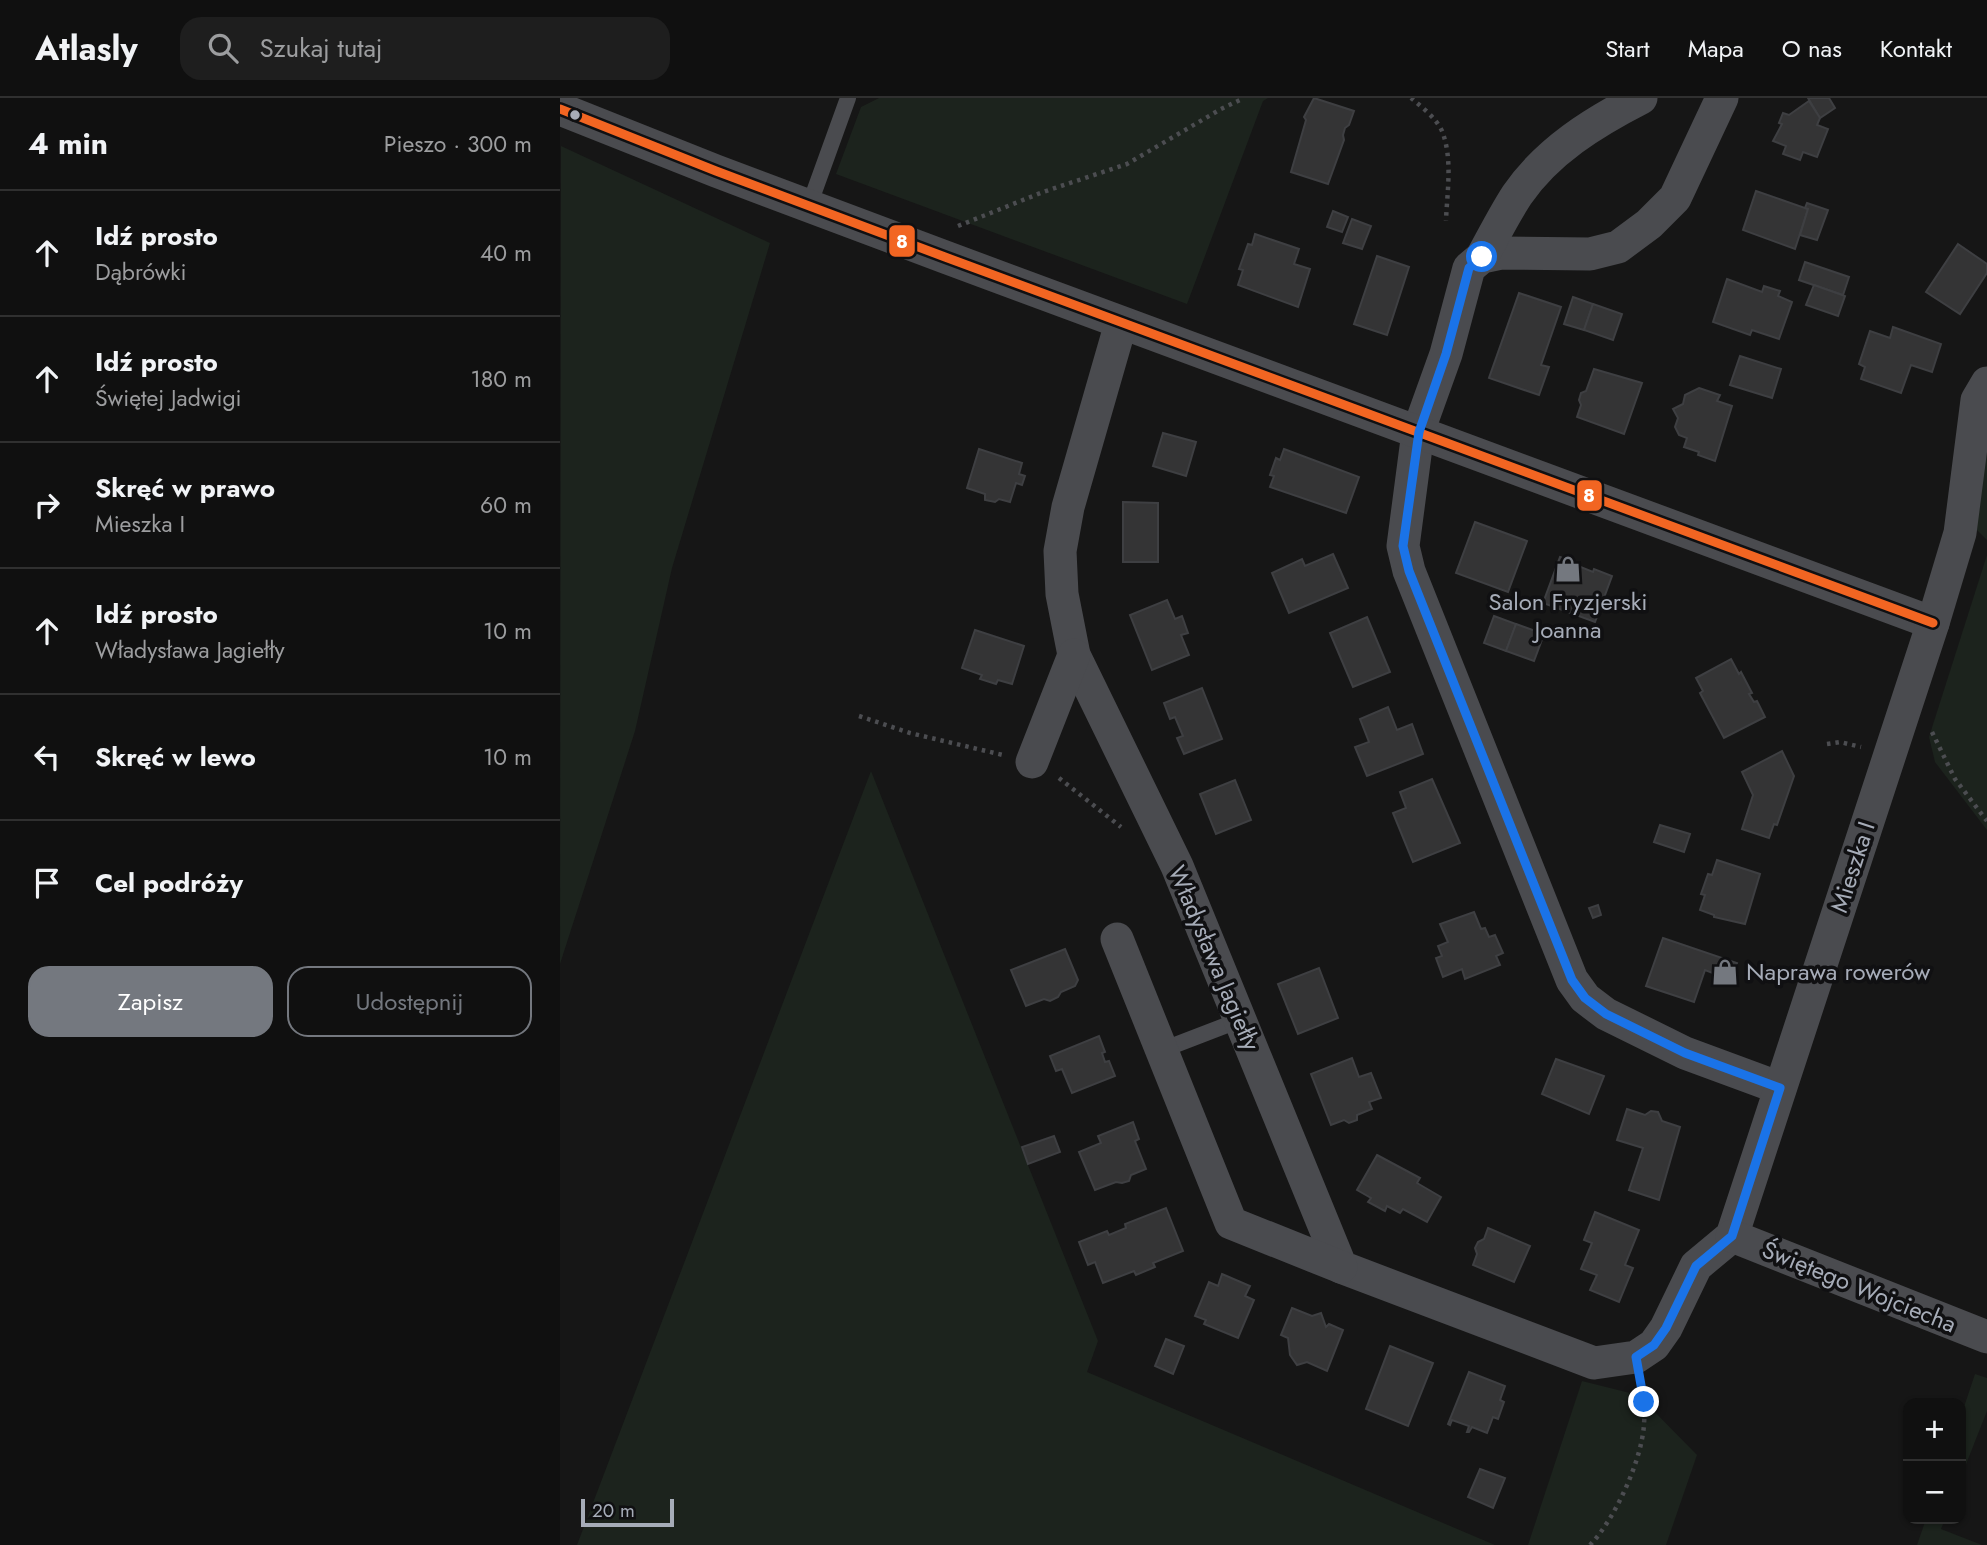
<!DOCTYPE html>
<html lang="pl">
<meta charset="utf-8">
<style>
:root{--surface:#101010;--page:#1e1e1e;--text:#f1f3f6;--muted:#9c9d9f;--line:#303030;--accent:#74787f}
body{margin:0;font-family:Jost,sans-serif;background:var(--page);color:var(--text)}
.controls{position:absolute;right:21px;bottom:21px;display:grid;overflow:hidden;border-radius:14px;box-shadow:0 2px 5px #0004}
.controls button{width:63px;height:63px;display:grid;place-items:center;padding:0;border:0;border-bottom:2px solid var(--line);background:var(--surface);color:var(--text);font:35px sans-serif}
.scale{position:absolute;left:21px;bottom:18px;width:93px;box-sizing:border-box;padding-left:7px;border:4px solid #a6acb8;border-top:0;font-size:19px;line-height:24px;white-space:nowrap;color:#a6acb8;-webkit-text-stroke:5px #101012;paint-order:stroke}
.stop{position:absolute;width:21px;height:21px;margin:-16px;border:5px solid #1a73e8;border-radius:50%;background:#fff}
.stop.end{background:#1a73e8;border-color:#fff;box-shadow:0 2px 7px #0008}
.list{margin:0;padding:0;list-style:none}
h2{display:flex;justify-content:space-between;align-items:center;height:91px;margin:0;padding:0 28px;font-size:30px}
h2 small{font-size:23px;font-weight:400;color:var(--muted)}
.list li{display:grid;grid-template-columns:46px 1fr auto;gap:21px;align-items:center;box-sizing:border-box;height:126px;padding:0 28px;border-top:2px solid var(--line)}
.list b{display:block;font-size:26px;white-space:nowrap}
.list p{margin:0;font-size:23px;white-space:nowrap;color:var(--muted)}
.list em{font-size:23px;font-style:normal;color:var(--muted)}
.actions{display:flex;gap:14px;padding:21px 28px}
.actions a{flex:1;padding:16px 0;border:2px solid var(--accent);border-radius:21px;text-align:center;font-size:24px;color:var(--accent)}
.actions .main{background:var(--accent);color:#fff}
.icon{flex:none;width:38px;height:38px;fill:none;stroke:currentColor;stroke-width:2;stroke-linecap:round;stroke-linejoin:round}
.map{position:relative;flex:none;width:1427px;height:1447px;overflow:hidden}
header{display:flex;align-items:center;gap:42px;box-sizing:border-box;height:98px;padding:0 35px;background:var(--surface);border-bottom:2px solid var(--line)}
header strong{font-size:33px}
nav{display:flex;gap:38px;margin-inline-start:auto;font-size:24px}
.search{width:490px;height:63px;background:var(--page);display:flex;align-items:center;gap:18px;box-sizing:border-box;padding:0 24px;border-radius:21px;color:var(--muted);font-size:26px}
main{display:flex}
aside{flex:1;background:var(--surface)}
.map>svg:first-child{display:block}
.green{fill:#1c231d}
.building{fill:#343435;stroke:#3e3f42;stroke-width:2}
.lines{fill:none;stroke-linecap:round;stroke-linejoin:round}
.path{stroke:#4c4d51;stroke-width:4.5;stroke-dasharray:3.5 5;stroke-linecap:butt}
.lane{stroke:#4a4b4f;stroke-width:16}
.street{stroke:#4a4b4f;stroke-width:33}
.bus-1-casing{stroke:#101012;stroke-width:14}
.bus-1{stroke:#f26522;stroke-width:9}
.route{stroke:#1a73e8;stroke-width:9}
.bus-dot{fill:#a6acb8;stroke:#101012;stroke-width:2.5}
.labels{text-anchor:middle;stroke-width:7;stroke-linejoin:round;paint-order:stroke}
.poi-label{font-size:24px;fill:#a6acb8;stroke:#101012}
.street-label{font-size:24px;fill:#a6acb8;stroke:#101012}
.line-badge{stroke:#101012;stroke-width:2.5}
.badge-label{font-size:19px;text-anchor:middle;font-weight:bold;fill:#fff}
</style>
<header>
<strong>Atlasly</strong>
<div class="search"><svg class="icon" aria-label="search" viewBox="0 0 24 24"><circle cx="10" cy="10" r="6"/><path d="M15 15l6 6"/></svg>Szukaj tutaj</div>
<nav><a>Start</a><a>Mapa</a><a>O nas</a><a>Kontakt</a></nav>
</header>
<main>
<aside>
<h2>4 min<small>Pieszo · 300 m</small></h2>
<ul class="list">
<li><svg class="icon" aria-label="ahead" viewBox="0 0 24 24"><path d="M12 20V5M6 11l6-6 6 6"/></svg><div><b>Idź prosto</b><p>Dąbrówki</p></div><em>40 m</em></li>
<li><svg class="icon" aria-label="ahead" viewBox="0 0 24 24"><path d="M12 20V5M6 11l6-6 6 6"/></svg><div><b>Idź prosto</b><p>Świętej Jadwigi</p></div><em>180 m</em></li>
<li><svg class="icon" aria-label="right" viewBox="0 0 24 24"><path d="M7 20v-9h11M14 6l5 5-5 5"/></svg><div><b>Skręć w prawo</b><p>Mieszka I</p></div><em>60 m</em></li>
<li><svg class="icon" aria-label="ahead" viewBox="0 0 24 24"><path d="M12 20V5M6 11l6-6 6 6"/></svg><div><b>Idź prosto</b><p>Władysława Jagiełły</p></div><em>10 m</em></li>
<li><svg class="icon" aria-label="left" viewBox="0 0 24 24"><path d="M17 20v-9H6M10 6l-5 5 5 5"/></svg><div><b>Skręć w lewo</b></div><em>10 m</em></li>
<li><svg class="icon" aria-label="arrive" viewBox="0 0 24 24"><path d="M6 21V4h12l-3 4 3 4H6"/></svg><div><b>Cel podróży</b></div></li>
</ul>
<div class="actions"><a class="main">Zapisz</a><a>Udostępnij</a></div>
</aside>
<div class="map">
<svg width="1427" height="1447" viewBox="0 0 1427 1447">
<rect width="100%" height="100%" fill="#161616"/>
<g class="green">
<polygon points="319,0 708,0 703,3 627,206 276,76 301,9"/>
<polygon points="1,48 210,145 112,470 75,633 0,866"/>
<polygon points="1427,328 1427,442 1415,430"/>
<polygon points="1427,457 1427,732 1375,664 1369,639"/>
<polygon points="311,673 538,1243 527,1274 935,1447 17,1447"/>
<polygon points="1415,1276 1427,1280 1427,1313 1401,1379 1401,1318"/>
<polygon points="1022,1283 1078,1297 1137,1357 1106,1447 968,1447"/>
<polygon points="1366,1421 1385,1421 1381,1431 1422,1447 1357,1447"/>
</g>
<g class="building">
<polygon points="754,0 794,13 789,27 785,30 783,37 784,42 768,86 731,74 746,22 744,19"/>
<polygon points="1248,0 1269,0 1275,10 1260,20"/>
<polygon points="1249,3 1260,20 1257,27 1268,31 1257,59 1243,54 1240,62 1223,56 1226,48 1213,43 1222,26 1219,25 1223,15 1229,17"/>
<polygon points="1196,93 1248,111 1235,151 1183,132"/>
<polygon points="1247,105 1268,112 1257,142 1240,137 1248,111 1245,110"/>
<polygon points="773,113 788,119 782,134 767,129"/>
<polygon points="792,121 811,128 802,151 783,145"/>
<polygon points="695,136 739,151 734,166 750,171 738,209 678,187 683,172 679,171 688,146 692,147"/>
<polygon points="1398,146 1427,166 1427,175 1400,216 1366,194"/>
<polygon points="817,158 849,169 827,237 794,226"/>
<polygon points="1245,164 1289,179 1283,197 1239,182"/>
<polygon points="1167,181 1202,194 1204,188 1220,193 1218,198 1232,204 1219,241 1192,232 1190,237 1153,224"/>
<polygon points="1254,187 1285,198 1278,218 1246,207"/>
<polygon points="959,195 1001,209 981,267 989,269 979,297 929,280"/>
<polygon points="1013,199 1033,206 1024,232 1004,226"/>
<polygon points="1033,206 1062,216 1053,242 1024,232"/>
<polygon points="1333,229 1381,246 1372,274 1351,267 1341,295 1301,281 1305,269 1299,266 1310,233 1330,240"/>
<polygon points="1180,258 1221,271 1212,300 1170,287"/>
<polygon points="1034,271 1082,285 1064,336 1017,319 1021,307 1019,302 1021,295 1026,293"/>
<polygon points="1139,290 1160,297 1157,303 1172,308 1155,363 1138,357 1139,354 1124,349 1127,340 1119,337 1115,329 1118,320 1113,311 1123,306 1125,297"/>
<polygon points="603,335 636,344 626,378 593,368"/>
<polygon points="419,351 462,365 459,376 465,378 462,387 456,385 450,404 439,401 435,404 425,402 425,396 407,390"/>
<polygon points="724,351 799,379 786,415 710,389 714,378 710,377 716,360 720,362"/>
<polygon points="563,404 598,405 598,464 563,464"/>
<polygon points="915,424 967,443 948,494 896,475"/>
<polygon points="773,456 788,490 729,515 712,475 742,461 745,468"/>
<polygon points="1000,459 1019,466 1018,468 1033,474 1034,471 1052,478 1035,524 983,505"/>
<polygon points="607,502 615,521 622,518 628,535 621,537 629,557 592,572 570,517"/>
<polygon points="934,518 956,526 946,553 924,545"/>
<polygon points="807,519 830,574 793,589 770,535"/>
<polygon points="956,526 984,536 974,563 946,553"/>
<polygon points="415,532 464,548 452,586 438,582 436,586 420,581 422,577 402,570"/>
<polygon points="1171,561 1179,576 1181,574 1192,595 1189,596 1194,604 1197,603 1205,619 1164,640 1140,595 1143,593 1136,580"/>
<polygon points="642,590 662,641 624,656 617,640 623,638 615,619 610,621 604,605"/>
<polygon points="828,609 837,632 852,626 863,656 807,678 795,649 809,644 800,621"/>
<polygon points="1222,653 1234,678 1217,727 1214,726 1209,740 1182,731 1193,697 1182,674"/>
<polygon points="872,681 900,745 853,764 833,715 846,710 840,694"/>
<polygon points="675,682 691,722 656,736 640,696"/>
<polygon points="1100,727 1130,736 1124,754 1094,744"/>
<polygon points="1157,762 1200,776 1185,826 1154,819 1154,817 1140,812 1145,797 1141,796 1148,776 1152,777"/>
<polygon points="1038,807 1041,817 1033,820 1029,810"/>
<polygon points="914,814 921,831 925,830 929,839 935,837 943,855 936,858 940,867 905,881 902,871 883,879 876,860 882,858 878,848 888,844 880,826"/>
<polygon points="1103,840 1177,865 1171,882 1145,872 1134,904 1086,888"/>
<polygon points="505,851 518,882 515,888 501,894 498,899 490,903 484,901 466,908 451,872"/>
<polygon points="759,870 778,920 738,936 718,886"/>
<polygon points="539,938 545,954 542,955 545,964 549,963 555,978 512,995 502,971 496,973 490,958"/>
<polygon points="792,960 799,979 811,975 821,1000 809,1004 812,1011 797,1017 797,1022 789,1025 784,1022 771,1027 751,976"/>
<polygon points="996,961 1044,978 1029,1016 982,996"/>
<polygon points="1067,1011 1085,1017 1091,1013 1098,1014 1102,1023 1120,1029 1099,1102 1069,1092 1083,1050 1057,1042"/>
<polygon points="573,1024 579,1041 575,1043 586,1071 571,1077 569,1083 562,1085 556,1084 535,1092 519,1054 541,1045 538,1038"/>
<polygon points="494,1038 500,1054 468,1066 462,1049"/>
<polygon points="817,1057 860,1080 857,1085 881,1099 867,1124 843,1111 840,1115 827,1108 825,1113 808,1104 811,1100 797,1092"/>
<polygon points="606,1110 623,1153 593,1165 595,1169 576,1177 574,1173 543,1185 535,1164 528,1167 519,1144 547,1133 549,1137 566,1130 565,1126"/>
<polygon points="1035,1114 1079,1132 1065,1167 1073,1170 1059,1204 1030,1192 1037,1177 1021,1171 1032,1145 1024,1142"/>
<polygon points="928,1130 970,1148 954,1184 913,1167 917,1156 915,1150 918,1144 924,1141"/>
<polygon points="662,1176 690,1188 685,1198 694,1202 678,1240 644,1226 646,1222 635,1218 649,1184 658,1188"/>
<polygon points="732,1210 752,1218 761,1215 766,1229 769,1226 783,1232 767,1273 747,1264 737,1267 730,1257 728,1240 721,1237"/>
<polygon points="606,1241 624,1248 613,1276 595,1268"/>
<polygon points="830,1248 873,1265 848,1328 806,1311"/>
<polygon points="909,1274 945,1288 940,1302 944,1304 938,1321 933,1319 927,1335 912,1329 909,1334 907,1334 909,1328 892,1322 890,1327 888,1326"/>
<polygon points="920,1371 945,1380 933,1410 908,1399"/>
</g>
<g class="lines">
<g class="path">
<path d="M851,0C862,9 876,20 882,33C893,61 887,94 886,123"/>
<polyline points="398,128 483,94 567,66 661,11 684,0"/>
<polyline points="299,618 350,635 443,657"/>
<polyline points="1372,634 1395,681 1427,723"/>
<polyline points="1267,646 1280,644 1301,649"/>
<polyline points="499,680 561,729"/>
<path d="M1030,1447C1055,1421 1082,1362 1084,1326C1085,1313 1084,1301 1081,1288"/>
</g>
<g class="lane">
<polyline points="249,108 288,0"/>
<polyline points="602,952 680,922"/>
</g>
<g class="street">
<polyline points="1162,0 1115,100 1089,126 1058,149 1030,156 941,155 922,159 909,170 886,256 858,334 843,448 849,473 1012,882 1025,900 1046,916 1125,955 1220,990"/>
<polyline points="0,11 156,73 385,159 1373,525"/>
<path d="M922,159C933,139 944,117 957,97C987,53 1034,24 1081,0"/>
<polyline points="561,225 508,409 500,453 502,496 514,557 617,768 781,1169 1034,1265 1076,1259 1094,1247 1106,1230 1136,1168 1172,1138 1373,525 1400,435 1417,302 1427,285"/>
<polyline points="472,664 514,557"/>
<polyline points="557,841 671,1125 781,1169"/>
<polyline points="1172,1138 1427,1239"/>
</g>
<g class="bus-1-casing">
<polyline id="bus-1" points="0,11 156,73 385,159 1373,525"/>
</g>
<use href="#bus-1" class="bus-1"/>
</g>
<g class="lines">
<polyline class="route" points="922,159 909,170 886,256 859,334 843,448 849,473 1012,882 1025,900 1046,916 1125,955 1220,990 1172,1138 1136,1168 1106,1230 1094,1247 1076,1259 1084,1304"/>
</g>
<defs>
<g id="shop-bare" transform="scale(2.1)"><path d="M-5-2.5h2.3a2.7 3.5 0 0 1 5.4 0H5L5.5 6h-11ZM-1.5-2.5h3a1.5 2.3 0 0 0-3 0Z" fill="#74787f" stroke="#101012" stroke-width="2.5" paint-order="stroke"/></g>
</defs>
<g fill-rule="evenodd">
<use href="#shop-bare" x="1008" y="471"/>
<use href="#shop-bare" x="1165" y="874"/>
</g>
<circle class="bus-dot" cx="15" cy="17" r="6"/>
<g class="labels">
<g class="poi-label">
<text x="1008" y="512">Salon Fryzjerski<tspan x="1008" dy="28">Joanna</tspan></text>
<text x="1186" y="882" text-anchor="start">Naprawa rowerów</text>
</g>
<g class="street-label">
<text transform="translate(1293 769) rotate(-72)" y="8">Mieszka I</text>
<text transform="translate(654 860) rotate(67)" y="8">Władysława Jagiełły</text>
<text transform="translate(1299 1189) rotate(22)" y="8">Świętego Wojciecha</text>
</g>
</g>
<g class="line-badge">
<rect x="328" y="126" width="28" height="34" rx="7" fill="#f26522"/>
<rect x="1016" y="381" width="27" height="33" rx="7" fill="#f26522"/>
</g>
<g class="badge-label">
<text x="342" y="150">8</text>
<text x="1029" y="404">8</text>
</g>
</svg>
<div class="controls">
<button>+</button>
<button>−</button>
</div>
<div class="scale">20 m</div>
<div class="stop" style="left:922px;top:159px"></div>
<div class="stop end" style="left:1084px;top:1304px"></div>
</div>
</main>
